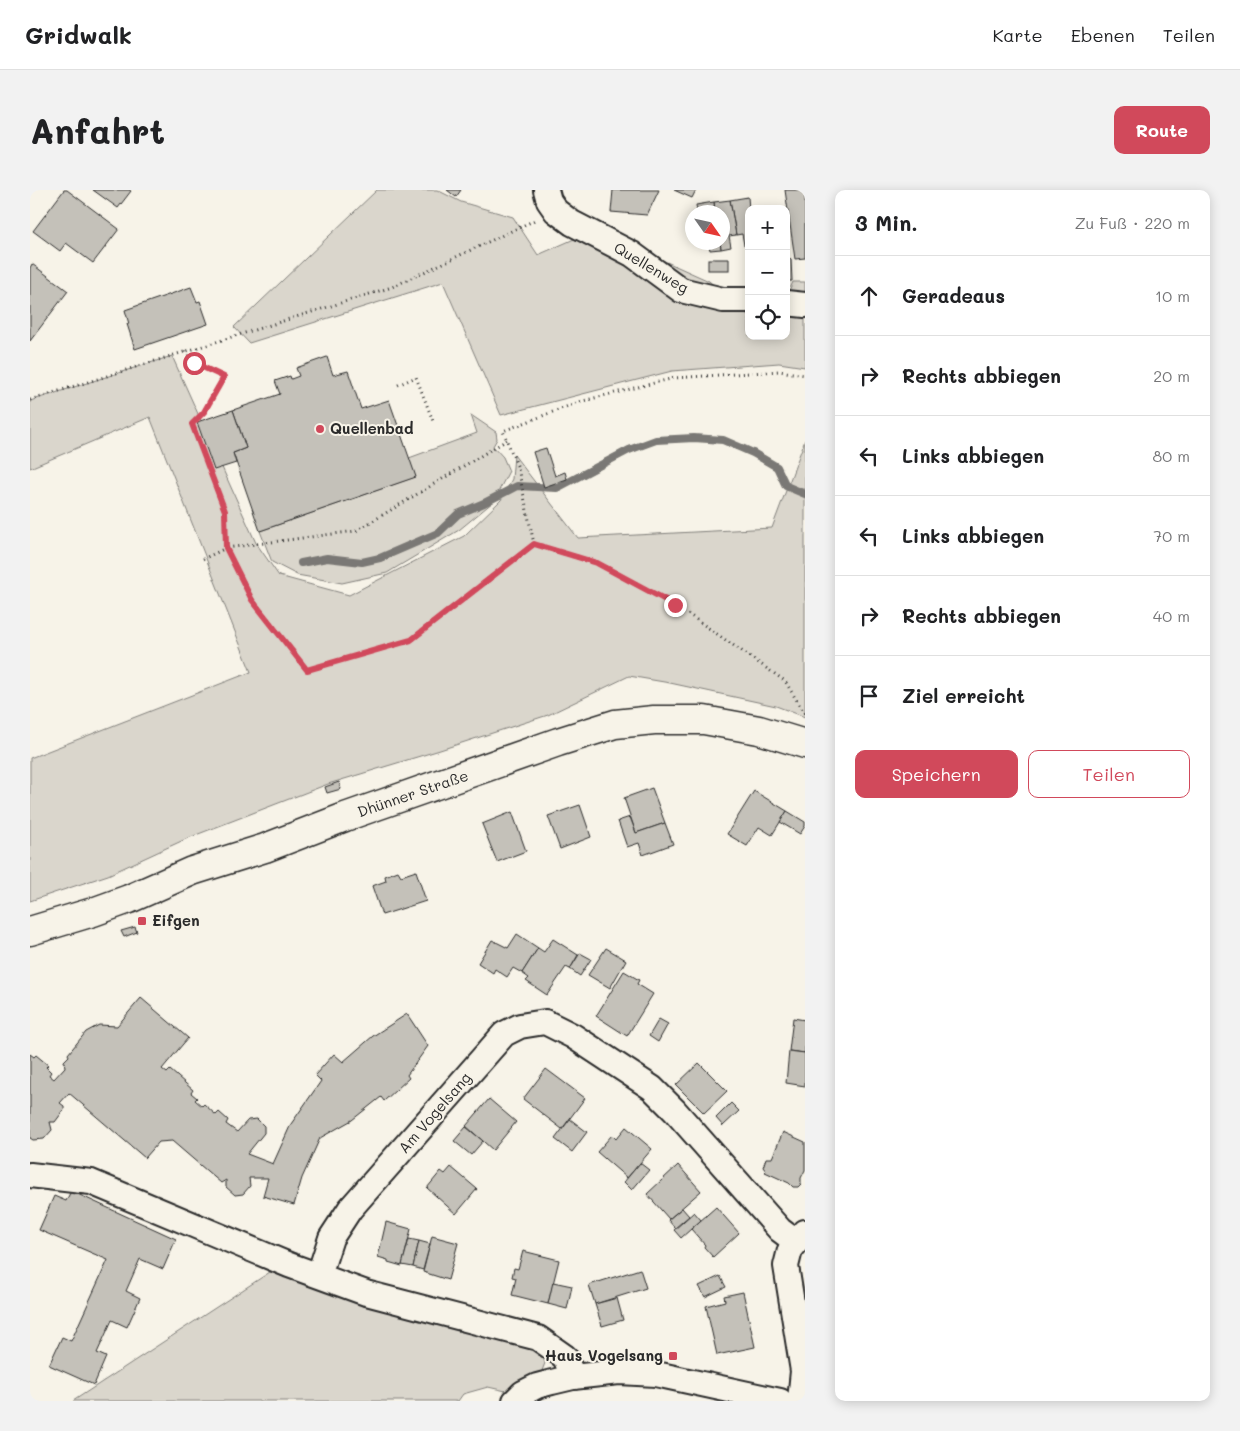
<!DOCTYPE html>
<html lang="de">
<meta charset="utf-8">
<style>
:root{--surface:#fff;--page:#f2f2f2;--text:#202124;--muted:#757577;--line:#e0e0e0;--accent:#d1495b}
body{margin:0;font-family:Mali,sans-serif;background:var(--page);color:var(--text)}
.controls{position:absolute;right:15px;top:15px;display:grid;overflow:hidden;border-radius:10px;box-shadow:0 2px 12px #0003}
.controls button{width:45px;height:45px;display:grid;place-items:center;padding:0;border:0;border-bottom:1px solid var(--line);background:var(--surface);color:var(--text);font:25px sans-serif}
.compass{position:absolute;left:655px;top:15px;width:45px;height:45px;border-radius:50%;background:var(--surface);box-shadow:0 2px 12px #0003;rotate:124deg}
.stop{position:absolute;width:15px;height:15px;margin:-11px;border:4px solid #d1495b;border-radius:50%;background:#fff}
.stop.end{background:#d1495b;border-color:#fff;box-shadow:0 1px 5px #0008}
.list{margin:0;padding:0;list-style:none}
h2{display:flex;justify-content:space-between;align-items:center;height:65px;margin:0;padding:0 20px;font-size:21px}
h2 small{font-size:16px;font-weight:400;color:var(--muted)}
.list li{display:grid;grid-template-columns:32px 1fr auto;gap:15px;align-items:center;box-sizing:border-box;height:80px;padding:0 20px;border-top:1px solid var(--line)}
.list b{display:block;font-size:19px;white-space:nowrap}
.list em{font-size:16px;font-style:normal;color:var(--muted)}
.actions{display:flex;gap:10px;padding:15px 20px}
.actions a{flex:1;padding:11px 0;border:1px solid var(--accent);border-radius:10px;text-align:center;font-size:18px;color:var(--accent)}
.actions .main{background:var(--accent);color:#fff}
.icon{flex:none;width:28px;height:28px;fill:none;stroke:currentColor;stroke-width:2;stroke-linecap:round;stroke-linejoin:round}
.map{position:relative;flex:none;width:775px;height:1211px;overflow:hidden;border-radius:10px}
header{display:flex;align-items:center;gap:30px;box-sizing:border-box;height:70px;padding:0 25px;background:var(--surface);border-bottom:1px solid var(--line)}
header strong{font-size:24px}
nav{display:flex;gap:28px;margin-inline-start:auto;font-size:18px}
.intro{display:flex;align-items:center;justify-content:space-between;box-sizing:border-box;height:120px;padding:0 30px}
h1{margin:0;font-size:35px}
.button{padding:12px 22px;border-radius:10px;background:var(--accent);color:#fff;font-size:18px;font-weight:700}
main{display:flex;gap:30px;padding:0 30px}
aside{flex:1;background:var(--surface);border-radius:10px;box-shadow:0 2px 12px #0003}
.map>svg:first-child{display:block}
.green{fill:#dad6cc;stroke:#82807c}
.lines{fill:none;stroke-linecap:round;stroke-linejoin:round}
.stream{stroke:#7a7874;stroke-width:8}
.building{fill:#c4c1b9;stroke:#2b2b2b}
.minor-casing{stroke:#2b2b2b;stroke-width:28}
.secondary-casing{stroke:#2b2b2b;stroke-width:31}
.path{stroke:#2b2b2b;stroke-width:3;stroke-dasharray:1 4;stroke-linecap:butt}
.minor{stroke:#f7f3e8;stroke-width:24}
.secondary{stroke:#f7f3e8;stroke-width:28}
.route{stroke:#d1495b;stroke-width:6}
.poi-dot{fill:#d1495b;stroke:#f7f3e8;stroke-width:2}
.labels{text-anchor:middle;stroke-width:4;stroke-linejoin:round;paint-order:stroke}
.street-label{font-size:15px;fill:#2b2b2b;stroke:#f7f3e8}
.poi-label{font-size:15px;font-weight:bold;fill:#2b2b2b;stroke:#f7f3e8;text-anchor:start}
</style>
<header>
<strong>Gridwalk</strong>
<nav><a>Karte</a><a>Ebenen</a><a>Teilen</a></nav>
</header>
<div class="intro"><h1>Anfahrt</h1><a class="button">Route</a></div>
<main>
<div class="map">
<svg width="775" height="1211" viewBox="0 0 775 1211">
<rect width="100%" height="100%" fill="#f7f3e8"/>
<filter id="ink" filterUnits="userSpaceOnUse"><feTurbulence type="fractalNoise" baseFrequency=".02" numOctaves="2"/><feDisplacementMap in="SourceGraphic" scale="10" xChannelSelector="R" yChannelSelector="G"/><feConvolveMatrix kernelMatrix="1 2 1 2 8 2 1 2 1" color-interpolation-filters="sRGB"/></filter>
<g filter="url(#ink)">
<g class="green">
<polygon points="347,0 407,0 431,12 483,27 508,65 551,46 614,78 630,69 679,91 719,126 719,146 756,146 756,107 763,92 775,92 775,177 749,173 642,181 471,225 413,92 219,153 204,137"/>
<polygon points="142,166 226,353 249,386 319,405 434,346 471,310 482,289 484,265 548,348 742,338 775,250 775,527 746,516 640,493 599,486 518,525 410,560 298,594 158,648 78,685 0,711 0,568 221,482 120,227 0,278 0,211"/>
<polygon points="441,225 466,242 467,249 463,256 473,267 479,281 463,312 429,340 357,383 312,393 267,385 242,372 230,341 385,287 379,268 447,243"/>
<polygon points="240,1082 333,1115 497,1153 511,1162 515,1173 510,1186 496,1195 476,1201 458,1197 433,1204 428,1211 43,1211"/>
</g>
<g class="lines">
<polyline class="stream" points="271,373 297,368 332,372 350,368 408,343 428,324 454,313 487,296 527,298 599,260 626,250 664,248 693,250 723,263 747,277 756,296 775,304"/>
</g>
<g class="building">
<polygon points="34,0 37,0 89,39 63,73 36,53 30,61 3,41"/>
<polygon points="63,0 99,0 101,1 88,18"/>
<polygon points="417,0 431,0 426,7"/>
<polygon points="583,0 629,0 617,25 581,22"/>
<polygon points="644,0 666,0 662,8"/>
<polygon points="755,0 775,0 775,68 765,69"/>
<polygon points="718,7 719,19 719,54 714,55 712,44 706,45 700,10"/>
<polygon points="700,10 706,45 699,46 701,57 691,59 690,52 692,52 692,22 685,22 684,12"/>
<polygon points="684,12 685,22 667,22 666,15"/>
<polygon points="678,52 690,52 691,59 680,60"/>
<rect x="678" y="69" width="21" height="11"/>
<polygon points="761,69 762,91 756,91 756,70"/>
<polygon points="2,74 38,101 0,151 0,78"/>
<polygon points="161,97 167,112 170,111 178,134 105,159 97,134 99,134 95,120"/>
<polygon points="297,167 303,185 318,181 331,219 359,210 386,287 230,341 203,263 216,258 203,220 250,204 245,191 260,186 261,189 269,186 266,178"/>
<polygon points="203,220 216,258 203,263 206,273 184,280 167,232"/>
<polygon points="516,258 525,286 535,282 537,289 514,297 503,262"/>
<polygon points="309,592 311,599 297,603 295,597"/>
<polygon points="622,598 635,633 606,643 594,608"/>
<polygon points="724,601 757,621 742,645 729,637 717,656 697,644"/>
<polygon points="550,615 561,647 530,659 518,626"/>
<polygon points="757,621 775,632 775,636 770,644 750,632"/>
<polygon points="482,622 496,661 467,672 452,634"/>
<polygon points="600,627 606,643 635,633 643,654 613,665 609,653 597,657 588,631"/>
<polygon points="368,681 371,686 386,681 396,711 352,725 342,696 356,691 355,686"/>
<polygon points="105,737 107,742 94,747 91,741"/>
<polygon points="487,744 508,758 492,783 483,778 477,787 465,779 463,783 448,773 462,750 478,758"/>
<polygon points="523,749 548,765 540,779 536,777 517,805 496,791 499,788 492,783 508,758 514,762"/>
<polygon points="576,758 596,770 580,798 558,785"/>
<polygon points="550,763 561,769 550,786 540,779"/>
<polygon points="594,781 609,790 607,794 623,804 597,846 566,826"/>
<polygon points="111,808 158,848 132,879 137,883 140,880 163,900 161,903 167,908 165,910 172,916 174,914 186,925 189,922 198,930 196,934 207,942 218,930 227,929 234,936 234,943 217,964 243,974 261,934 291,891 285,885 304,864 313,872 343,846 377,824 398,856 377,885 379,888 354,911 351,907 322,930 290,948 272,988 264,1015 233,1006 238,988 219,988 220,996 213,1004 205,1005 196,997 196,990 191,993 142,951 129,952 115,968 39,903 30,913 34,916 34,920 25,932 20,932 22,940 14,949 3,950 0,948 0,864 4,867 6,865 18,875 16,877 21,882 19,885 24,889 35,877 34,871 39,866 38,864 56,842 69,835 87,836"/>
<polygon points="763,828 775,830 775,863 759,861"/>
<polygon points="629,829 638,834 628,852 619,846"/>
<polygon points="759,861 775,863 775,896 756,893"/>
<polygon points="669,873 697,901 674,923 646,895"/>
<polygon points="516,879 555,908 532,939 493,909"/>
<polygon points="459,909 486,932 463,960 436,936"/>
<polygon points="701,913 709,921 693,936 686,928"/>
<polygon points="540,929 557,942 542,962 525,949"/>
<polygon points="436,937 453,951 441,965 424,951"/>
<polygon points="596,937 622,959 597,988 567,962 582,945 586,949"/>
<polygon points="753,942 775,952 775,980 771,988 771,994 768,997 763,997 759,993 735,982 736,981 733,977 736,968 742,968"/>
<polygon points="610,973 619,980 602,1000 594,992"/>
<polygon points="648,975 671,1001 639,1029 617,1004"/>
<polygon points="421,977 447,999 426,1024 397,998 411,981 415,984"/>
<polygon points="41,1001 146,1049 133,1079 110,1069 96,1101 110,1108 97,1137 82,1130 67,1163 76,1167 64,1195 19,1175 32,1147 41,1151 78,1070 9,1040 24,1006 36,1011"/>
<polygon points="686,1017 709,1043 683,1067 674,1057 675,1055 661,1039"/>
<polygon points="652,1018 659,1026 645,1038 638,1030"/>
<polygon points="664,1022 671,1030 651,1048 644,1040"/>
<polygon points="356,1032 381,1039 372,1076 358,1072 358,1070 348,1067"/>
<polygon points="402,1046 428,1053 418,1090 393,1082"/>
<polygon points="379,1049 389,1051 383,1077 372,1075"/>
<polygon points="389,1051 400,1054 393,1080 383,1077"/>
<polygon points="493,1061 529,1070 518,1114 482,1105 486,1088 482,1087 484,1078 488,1079"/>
<polygon points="610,1079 616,1098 565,1114 559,1095"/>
<polygon points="690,1086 696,1097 675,1107 669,1096"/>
<polygon points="523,1092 542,1096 537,1119 518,1114"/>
<polygon points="713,1102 725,1157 687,1165 676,1116 695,1111 694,1106"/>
<polygon points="587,1108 593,1130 572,1136 565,1114"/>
</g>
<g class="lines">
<g class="minor-casing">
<g id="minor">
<polyline points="516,0 519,11 526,21 542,33 602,64 651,100 693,110 719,110"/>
<polyline points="756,113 775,115"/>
<polyline points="0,985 61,992 259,1075 336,1103 508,1148 535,1167 543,1187"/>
<polyline points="289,1085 301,1048 320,1019 474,844 490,836 515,832 543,846 622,898 645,921 750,1040 766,1052"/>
<polyline points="485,1211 493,1203 507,1196 522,1192 543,1187 589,1182 626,1184 750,1211"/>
<polyline points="770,1211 773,1181 756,1076 760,1060 775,1042"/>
</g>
</g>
<g class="secondary-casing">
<polyline id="secondary" points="0,741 63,722 99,709 162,681 235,658 315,627 528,552 585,534 624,530 674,530 729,540 775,554"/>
</g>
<g class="path">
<polyline points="155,161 164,173 194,187 174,222 162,234 195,321 196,358 173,369"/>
<polyline points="368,195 386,187 403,231"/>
<polyline points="0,210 362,97 505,30"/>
<polyline points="477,250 326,341 196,358 222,409 277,480 381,450 504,354"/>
<polyline points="504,354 488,278 473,241 549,212 644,188 749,181 775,185"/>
<polyline points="504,354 567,373 645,415 755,491 775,524"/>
</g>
<use href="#minor" class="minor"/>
<use href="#secondary" class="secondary"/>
</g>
</g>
<g class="lines" filter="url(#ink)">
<polyline class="route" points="164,173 194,187 174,222 162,234 195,321 196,358 222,410 277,480 381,450 504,354 567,373 645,415"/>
</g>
<g class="poi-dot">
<circle cx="290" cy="239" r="5"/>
<rect x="107" y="726" width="10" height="10" rx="2.5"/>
<rect x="638" y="1161" width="10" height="10" rx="2.5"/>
</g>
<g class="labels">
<g class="street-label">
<text transform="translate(621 78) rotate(31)" y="5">Quellenweg</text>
<text transform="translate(383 604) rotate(-19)" y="5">Dhünner Straße</text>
<text transform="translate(405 923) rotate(-49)" y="5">Am Vogelsang</text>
</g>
<g class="poi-label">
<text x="300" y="244">Quellenbad</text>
<text x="122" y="736">Eifgen</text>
<text x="633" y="1171" text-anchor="end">Haus Vogelsang</text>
</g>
</g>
</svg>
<div class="controls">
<button>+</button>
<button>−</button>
<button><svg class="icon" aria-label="locate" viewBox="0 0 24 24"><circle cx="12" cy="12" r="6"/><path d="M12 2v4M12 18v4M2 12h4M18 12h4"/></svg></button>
</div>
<svg class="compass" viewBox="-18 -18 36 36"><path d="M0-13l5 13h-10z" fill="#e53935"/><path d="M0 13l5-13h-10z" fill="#757577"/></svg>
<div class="stop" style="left:164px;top:173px"></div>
<div class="stop end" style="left:645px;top:415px"></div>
</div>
<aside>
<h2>3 Min.<small>Zu Fuß · 220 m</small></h2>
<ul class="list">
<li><svg class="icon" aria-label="ahead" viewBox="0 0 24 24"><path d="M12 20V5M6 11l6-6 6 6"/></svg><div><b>Geradeaus</b></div><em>10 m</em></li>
<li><svg class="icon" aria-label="right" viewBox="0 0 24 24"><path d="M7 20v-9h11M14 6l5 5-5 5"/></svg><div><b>Rechts abbiegen</b></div><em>20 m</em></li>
<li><svg class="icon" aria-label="left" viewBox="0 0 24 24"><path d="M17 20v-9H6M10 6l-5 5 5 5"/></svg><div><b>Links abbiegen</b></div><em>80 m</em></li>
<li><svg class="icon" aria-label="left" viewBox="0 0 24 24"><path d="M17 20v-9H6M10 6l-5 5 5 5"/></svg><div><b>Links abbiegen</b></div><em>70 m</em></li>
<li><svg class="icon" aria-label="right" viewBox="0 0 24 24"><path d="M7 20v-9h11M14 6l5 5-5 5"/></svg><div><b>Rechts abbiegen</b></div><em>40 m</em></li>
<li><svg class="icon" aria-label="arrive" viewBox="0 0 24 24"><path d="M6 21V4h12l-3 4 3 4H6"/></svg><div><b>Ziel erreicht</b></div></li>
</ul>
<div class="actions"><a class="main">Speichern</a><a>Teilen</a></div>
</aside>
</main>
